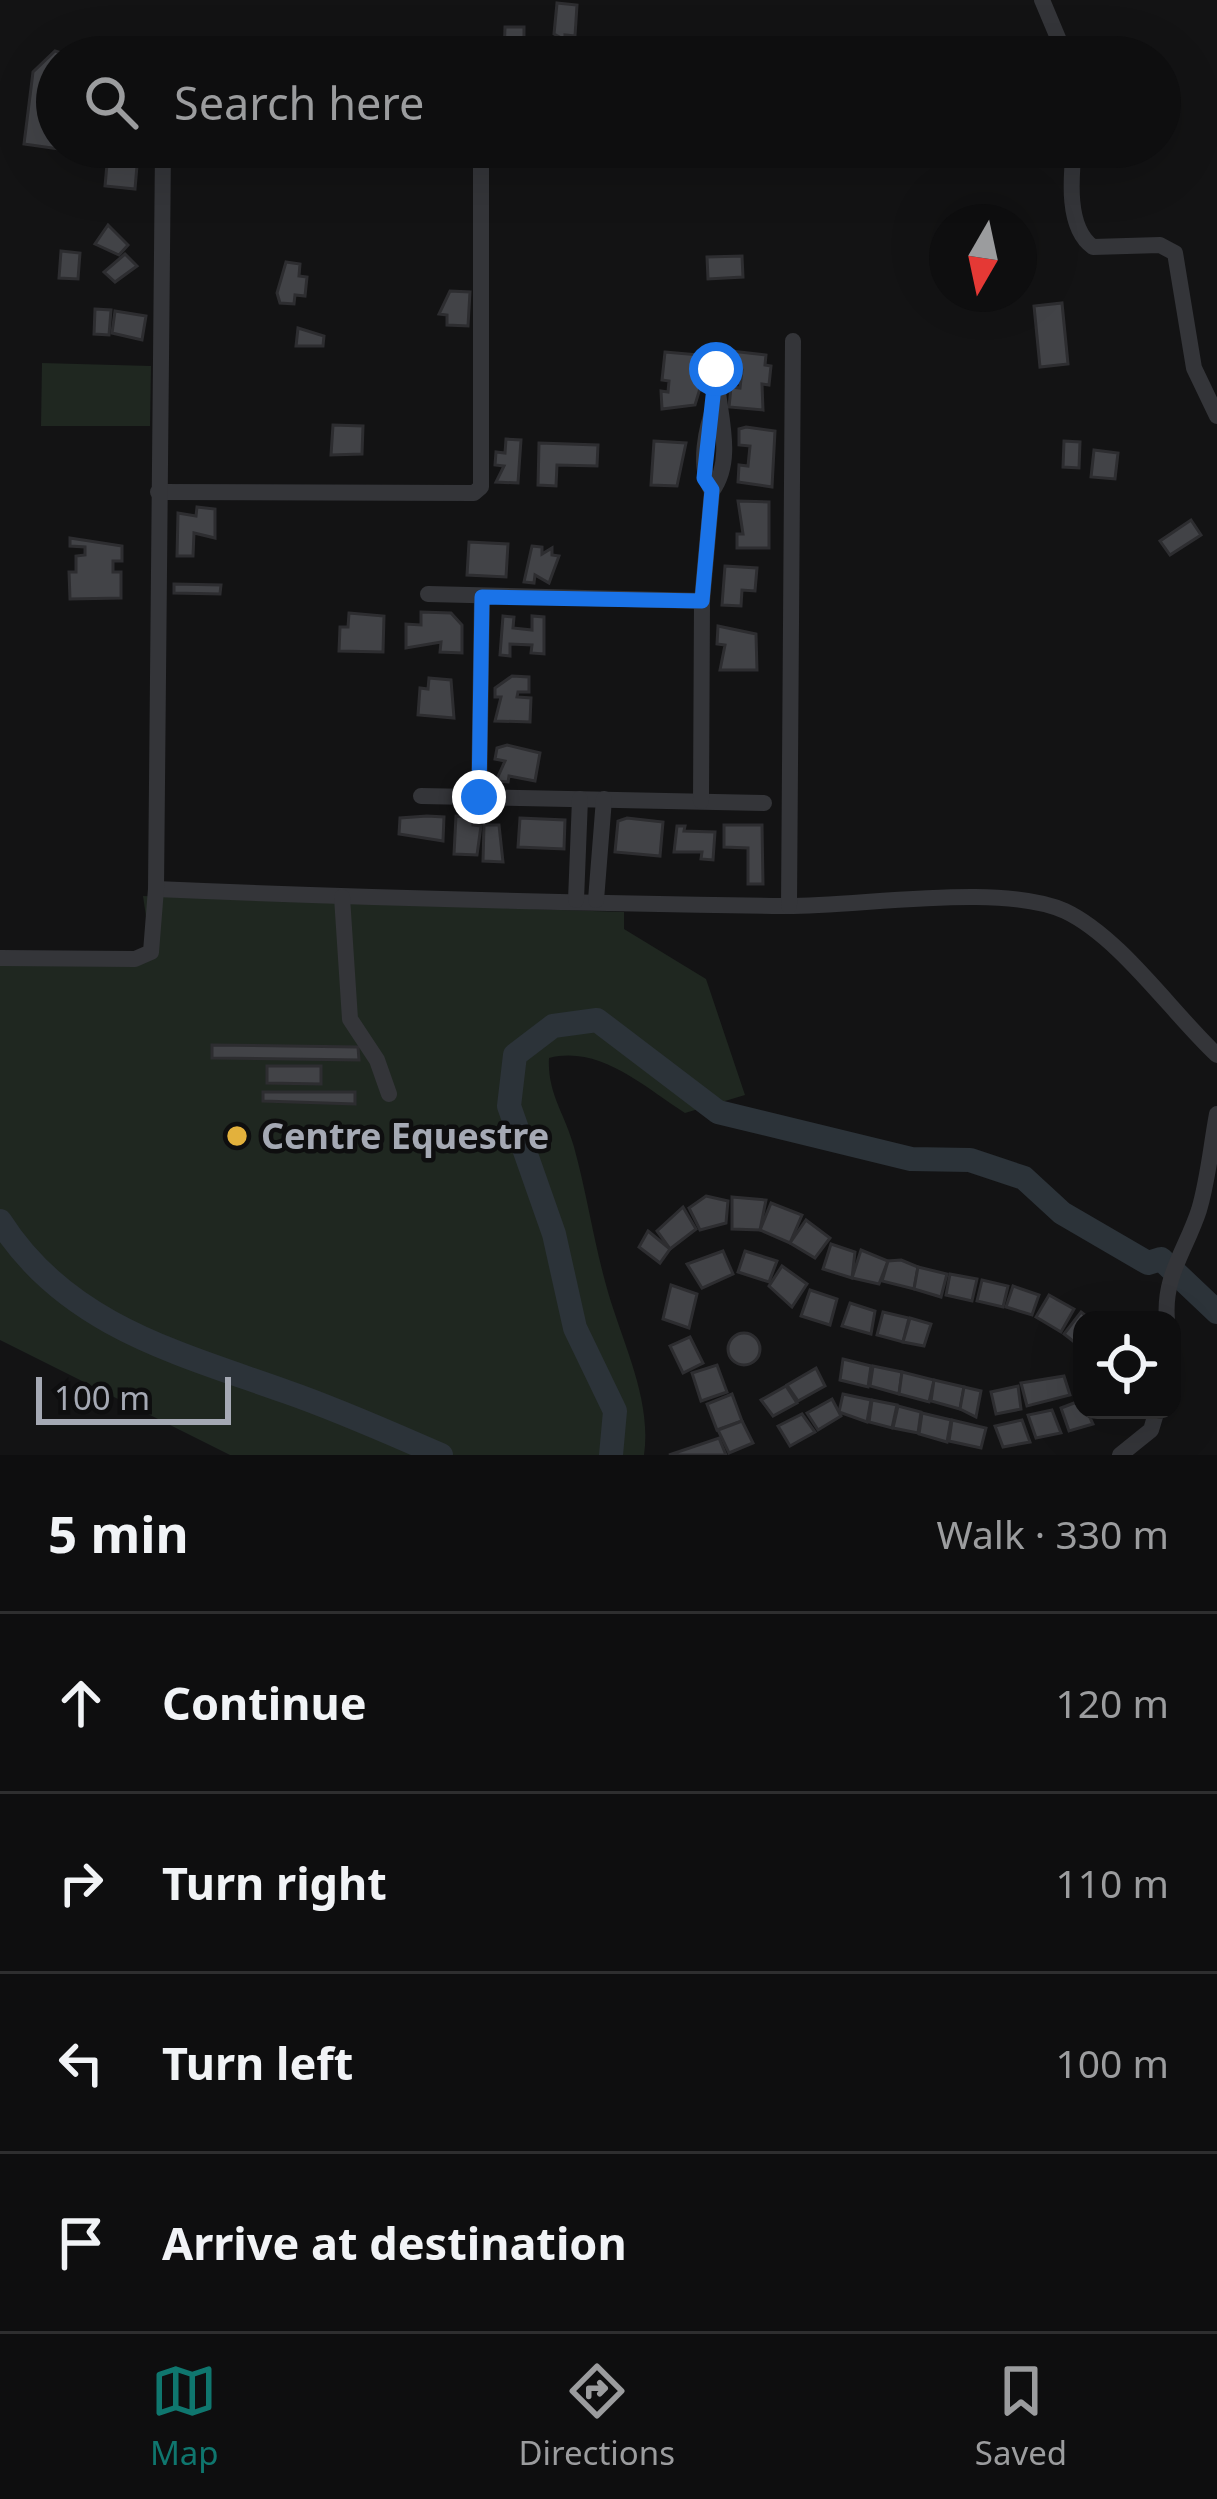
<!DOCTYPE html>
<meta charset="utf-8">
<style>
:root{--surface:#0e0e0f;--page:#171718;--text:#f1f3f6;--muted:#9b9c9e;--line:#2e2e2f;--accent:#0f766e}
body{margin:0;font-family:"Noto Sans",sans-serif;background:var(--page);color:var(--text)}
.controls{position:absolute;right:36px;bottom:36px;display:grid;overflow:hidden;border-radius:24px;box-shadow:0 12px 48px #0002}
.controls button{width:108px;height:108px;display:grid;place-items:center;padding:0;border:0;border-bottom:3px solid var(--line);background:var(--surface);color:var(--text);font:60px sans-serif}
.compass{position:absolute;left:929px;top:204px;width:108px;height:108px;border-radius:50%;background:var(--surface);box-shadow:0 12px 48px #0002;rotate:189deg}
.scale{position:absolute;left:36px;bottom:30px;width:195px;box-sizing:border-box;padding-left:12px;border:6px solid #a5a9b4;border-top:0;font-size:33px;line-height:42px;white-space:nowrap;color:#a5a9b4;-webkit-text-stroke:9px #0e0e0f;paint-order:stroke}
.stop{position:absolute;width:36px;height:36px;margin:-27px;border:9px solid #1a73e8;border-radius:50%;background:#fff}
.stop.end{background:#1a73e8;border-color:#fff;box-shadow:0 3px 12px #0008}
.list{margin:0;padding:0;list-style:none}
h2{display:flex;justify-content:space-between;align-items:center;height:156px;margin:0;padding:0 48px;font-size:51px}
h2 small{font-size:39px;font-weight:400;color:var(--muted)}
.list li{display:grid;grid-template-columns:78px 1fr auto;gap:36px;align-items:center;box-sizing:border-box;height:180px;padding:0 48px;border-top:3px solid var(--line)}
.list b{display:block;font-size:45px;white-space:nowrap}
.list em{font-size:39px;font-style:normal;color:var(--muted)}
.icon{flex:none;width:66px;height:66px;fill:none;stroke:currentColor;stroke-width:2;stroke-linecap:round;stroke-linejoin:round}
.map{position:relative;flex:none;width:1217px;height:1455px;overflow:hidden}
.search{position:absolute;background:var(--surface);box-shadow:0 12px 48px #0002;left:36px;right:36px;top:36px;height:132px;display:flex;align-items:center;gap:30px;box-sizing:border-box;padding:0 42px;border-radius:66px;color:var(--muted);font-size:45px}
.sheet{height:876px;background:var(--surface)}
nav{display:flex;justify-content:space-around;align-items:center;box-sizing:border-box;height:168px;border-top:3px solid var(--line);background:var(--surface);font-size:33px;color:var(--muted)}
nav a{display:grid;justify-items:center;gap:6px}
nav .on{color:var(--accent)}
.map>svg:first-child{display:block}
.green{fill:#1f2720}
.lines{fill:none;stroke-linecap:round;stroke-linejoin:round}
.river{stroke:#2c3339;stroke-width:24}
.building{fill:#424347;stroke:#2d2d30;stroke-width:3}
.minor{stroke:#343539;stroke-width:16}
.route{stroke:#1a73e8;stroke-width:15}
.poi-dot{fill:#e3b13c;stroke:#0e0e0f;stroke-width:4.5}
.labels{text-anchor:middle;stroke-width:9;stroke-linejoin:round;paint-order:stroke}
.poi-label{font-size:36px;font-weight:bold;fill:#a5a9b4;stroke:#0e0e0f;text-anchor:start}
</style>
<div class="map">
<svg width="1217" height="1455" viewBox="0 0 1217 1455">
<rect width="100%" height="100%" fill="#131314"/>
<g class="green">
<polygon points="42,363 151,366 150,426 41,426"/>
<path d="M143,896L624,912V929L706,979L745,1095L685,1113C644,1087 600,1045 549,1058C547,1093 565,1114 574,1147C587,1194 594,1244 608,1292C623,1344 652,1400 644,1455H230L0,1340V956L151,951Z"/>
</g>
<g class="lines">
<g class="river">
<path d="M0,1221C66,1325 178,1353 287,1392C339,1410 390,1433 441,1455"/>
<polyline points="611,1455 615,1411 575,1328 554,1234 509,1106 515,1055 553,1026 597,1020 718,1112 911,1159 970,1160 1024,1178 1062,1213 1148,1263 1161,1259 1217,1312"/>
</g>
</g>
<g class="building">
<polygon points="557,3 577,5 575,36 565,35 565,40 554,34"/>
<polygon points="505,27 524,27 524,57 504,57"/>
<polygon points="55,51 75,57 57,57 57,147 157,147 157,155 87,153 24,144 33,72"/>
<polygon points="107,164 137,166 135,189 105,186"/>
<polygon points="108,225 128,245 119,255 95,244"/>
<polygon points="61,251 80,253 78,279 59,278"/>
<polygon points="125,254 137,266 115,282 104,272"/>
<polygon points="742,256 743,277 708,279 707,257"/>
<polygon points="286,262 300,264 299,276 307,277 305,296 295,295 294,304 280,303 277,293"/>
<polygon points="450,291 470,292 468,326 447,325 447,315 439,314"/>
<polygon points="1062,303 1068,364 1040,367 1034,306"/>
<polygon points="95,309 111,310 109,335 94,334"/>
<polygon points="115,311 146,316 142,340 112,333"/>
<polygon points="298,328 324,336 323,346 296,346"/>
<polygon points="731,351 766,355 765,365 771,366 769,385 762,384 763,410 729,407 731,387 740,388 742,370 729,368"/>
<polygon points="665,352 700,355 697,382 702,382 695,405 662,409 661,391 668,392 669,381 662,380"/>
<polygon points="333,425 363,426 362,454 331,455"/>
<polygon points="746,427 775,431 772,487 738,482 739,465 748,466 750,446 739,445 739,429"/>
<polygon points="506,439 521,440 518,483 496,482 504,466 495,465 496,452 505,453"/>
<polygon points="654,441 686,443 677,486 651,485"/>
<polygon points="1064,441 1080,442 1079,468 1063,467"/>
<polygon points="539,443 598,445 597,466 557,465 556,486 538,485"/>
<polygon points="1094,450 1118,453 1115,479 1091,477"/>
<polygon points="738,501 769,502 769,548 737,548 737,534 743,534"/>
<polygon points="197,507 215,509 215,538 194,533 193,556 177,556 178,513 196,516"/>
<polygon points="1191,520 1201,535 1170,555 1160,541"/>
<polygon points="70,538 122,546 122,561 113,561 113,572 121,572 121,598 70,599 69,572 76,572 76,556 85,555 85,547 70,546"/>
<polygon points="469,542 508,544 506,577 467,575"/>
<polygon points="532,546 542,547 542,554 552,548 552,555 559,556 549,583 535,575 534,583 524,582"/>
<polygon points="725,566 757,568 755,591 742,590 741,606 722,605"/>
<polygon points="174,584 221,585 220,594 174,593"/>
<polygon points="421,612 451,613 462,625 462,653 440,652 441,642 406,648 406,624 421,625"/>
<polygon points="349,613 384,616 383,652 339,651 340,627 348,627"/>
<polygon points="503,616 514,617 513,628 532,630 532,616 544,617 544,654 531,653 532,645 510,644 510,656 500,655"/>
<polygon points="718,626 756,634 757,670 720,670 725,645 717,644"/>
<polygon points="512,676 529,677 529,692 518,692 517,697 531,698 530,722 495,721 501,697 495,697 495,688"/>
<polygon points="429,678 451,680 454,718 418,715 420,688 428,689"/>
<polygon points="507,745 540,753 535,781 509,776 508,782 496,781 505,761 495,759 497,748"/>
<polygon points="427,816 444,817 443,841 399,834 400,818"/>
<polygon points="456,816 474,817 473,825 481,826 477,855 454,854"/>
<polygon points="520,818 565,820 564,849 518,847"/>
<polygon points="627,818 663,822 660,856 615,852 618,821"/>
<polygon points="484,825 499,825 503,862 483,861"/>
<polygon points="724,825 762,825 763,884 748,884 748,848 724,847"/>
<polygon points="677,826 685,826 684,831 715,832 713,860 701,859 702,852 674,852"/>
<polygon points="212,1045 358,1047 359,1060 212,1058"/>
<polygon points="267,1066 321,1066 321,1084 267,1083"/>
<polygon points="263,1092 355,1092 355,1104 263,1101"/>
<polygon points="706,1196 728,1201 726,1223 700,1230 689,1208"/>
<polygon points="732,1197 766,1200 760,1230 732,1229"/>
<polygon points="771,1203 802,1215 790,1243 760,1230"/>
<polygon points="683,1207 696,1229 670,1249 657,1231"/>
<polygon points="806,1220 830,1238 815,1258 790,1243"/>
<polygon points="648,1231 670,1249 660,1263 639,1247"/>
<polygon points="831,1244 855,1252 852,1278 823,1269"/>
<polygon points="861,1250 888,1261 879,1284 852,1278"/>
<polygon points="723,1251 733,1274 702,1288 687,1264"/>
<polygon points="745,1251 777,1261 769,1282 738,1272"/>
<polygon points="901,1260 918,1267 914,1289 882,1281 888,1261"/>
<polygon points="782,1266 807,1284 792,1307 769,1286"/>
<polygon points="918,1267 947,1274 941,1297 914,1289"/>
<polygon points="950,1274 977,1279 972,1301 946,1295"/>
<polygon points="982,1280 1008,1286 1003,1307 977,1301"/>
<polygon points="671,1285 697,1294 689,1328 663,1319"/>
<polygon points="1013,1286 1039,1295 1032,1315 1006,1307"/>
<polygon points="810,1290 837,1299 830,1325 801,1316"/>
<polygon points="1049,1295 1074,1309 1061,1332 1036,1317"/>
<polygon points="850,1303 875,1311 871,1334 842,1326"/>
<polygon points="883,1312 909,1318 903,1342 877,1335"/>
<polygon points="1081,1312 1091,1320 1082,1320 1082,1348 1064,1334"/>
<polygon points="910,1318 931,1324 924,1346 903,1342"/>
<circle cx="744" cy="1349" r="16"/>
<polygon points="690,1337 703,1363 683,1373 670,1346"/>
<polygon points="843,1359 871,1366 868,1387 840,1380"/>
<polygon points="717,1365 727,1392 701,1401 692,1373"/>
<polygon points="873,1366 902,1372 899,1394 870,1386"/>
<polygon points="816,1368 825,1386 798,1401 787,1385"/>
<polygon points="902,1372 934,1380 929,1402 899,1394"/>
<polygon points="1064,1376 1070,1395 1027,1406 1021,1383"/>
<polygon points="934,1380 964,1387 960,1409 931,1401"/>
<polygon points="786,1386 797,1403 773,1416 761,1400"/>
<polygon points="1018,1386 1021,1409 996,1414 991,1392"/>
<polygon points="964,1387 981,1391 976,1417 960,1409"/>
<polygon points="732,1394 742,1421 717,1430 707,1404"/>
<polygon points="843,1394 871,1400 867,1422 839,1412"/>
<polygon points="832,1399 841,1416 818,1430 807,1413"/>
<polygon points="872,1400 897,1405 892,1428 869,1422"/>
<polygon points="1082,1400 1093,1424 1069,1431 1061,1408"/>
<polygon points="898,1406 921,1412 918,1433 893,1428"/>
<polygon points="1052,1410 1061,1433 1036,1438 1028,1415"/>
<polygon points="922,1413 951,1420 947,1442 919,1434"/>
<polygon points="802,1414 815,1432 790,1446 778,1426"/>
<polygon points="952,1420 986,1428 981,1448 949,1441"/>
<polygon points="1022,1420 1030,1442 1003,1447 995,1426"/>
<polygon points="742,1421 753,1443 729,1453 718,1430"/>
<polygon points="719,1438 726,1455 669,1455"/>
</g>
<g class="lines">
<g class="minor">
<polyline points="1042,0 1066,57"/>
<path d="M1074,147C1071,177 1066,228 1093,247L1160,245L1175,253L1194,368L1217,416"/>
<path d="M712,491C697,467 706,427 716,402"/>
<polyline points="158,492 474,493 481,487 481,147"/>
<polyline points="428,594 702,601"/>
<polyline points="421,796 764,803"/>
<polyline points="479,797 482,597"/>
<path d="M701,801L702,601L712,491C737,457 716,407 716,369"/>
<path d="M156,889C365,898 575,903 784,906C858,907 1001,882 1065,911C1120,937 1172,1013 1217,1055"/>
<polyline points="342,897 350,1019 377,1060 389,1094"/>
<polyline points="576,900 580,799"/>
<polyline points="596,900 604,799"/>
<polyline points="789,906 793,341"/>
<polyline points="0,958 135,959 151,952 156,889 163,147"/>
<path d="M1167,1320C1163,1276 1186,1250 1199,1210C1208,1180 1211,1146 1217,1114"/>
<polyline points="1120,1455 1151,1430 1157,1410"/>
</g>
</g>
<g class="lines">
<polyline class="route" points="479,797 482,597 702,601 712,490 704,478 716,369"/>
</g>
<circle class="poi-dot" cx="237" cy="1136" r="12"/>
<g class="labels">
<g class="poi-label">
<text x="261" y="1149">Centre Equestre</text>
</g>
</g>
</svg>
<div class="controls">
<button><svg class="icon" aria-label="locate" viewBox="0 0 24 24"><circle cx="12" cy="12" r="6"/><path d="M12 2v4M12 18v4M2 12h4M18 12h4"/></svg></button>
</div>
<svg class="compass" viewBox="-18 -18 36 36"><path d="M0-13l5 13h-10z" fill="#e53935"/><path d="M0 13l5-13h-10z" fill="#9b9c9e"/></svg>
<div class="scale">100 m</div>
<div class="stop" style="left:716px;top:369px"></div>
<div class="stop end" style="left:479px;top:797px"></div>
<div class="search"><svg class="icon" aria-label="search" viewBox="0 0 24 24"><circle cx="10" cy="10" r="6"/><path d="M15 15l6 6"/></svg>Search here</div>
</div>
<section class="sheet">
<h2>5 min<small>Walk · 330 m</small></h2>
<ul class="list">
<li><svg class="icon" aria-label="ahead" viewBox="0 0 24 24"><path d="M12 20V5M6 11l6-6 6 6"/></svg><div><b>Continue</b></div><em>120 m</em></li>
<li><svg class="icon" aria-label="right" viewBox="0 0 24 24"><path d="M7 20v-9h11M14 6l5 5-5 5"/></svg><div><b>Turn right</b></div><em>110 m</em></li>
<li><svg class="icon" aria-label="left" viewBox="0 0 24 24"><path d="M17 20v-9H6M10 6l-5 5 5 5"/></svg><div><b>Turn left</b></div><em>100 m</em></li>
<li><svg class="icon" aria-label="arrive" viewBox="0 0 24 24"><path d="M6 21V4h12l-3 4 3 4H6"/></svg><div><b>Arrive at destination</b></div></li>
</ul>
</section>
<nav>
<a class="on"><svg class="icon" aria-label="map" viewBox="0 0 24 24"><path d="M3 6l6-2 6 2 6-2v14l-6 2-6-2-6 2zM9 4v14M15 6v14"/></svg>Map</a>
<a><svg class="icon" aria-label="directions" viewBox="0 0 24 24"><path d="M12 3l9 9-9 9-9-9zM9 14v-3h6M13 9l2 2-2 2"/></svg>Directions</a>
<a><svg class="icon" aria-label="saved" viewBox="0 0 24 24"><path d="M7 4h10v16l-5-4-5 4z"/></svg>Saved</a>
</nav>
